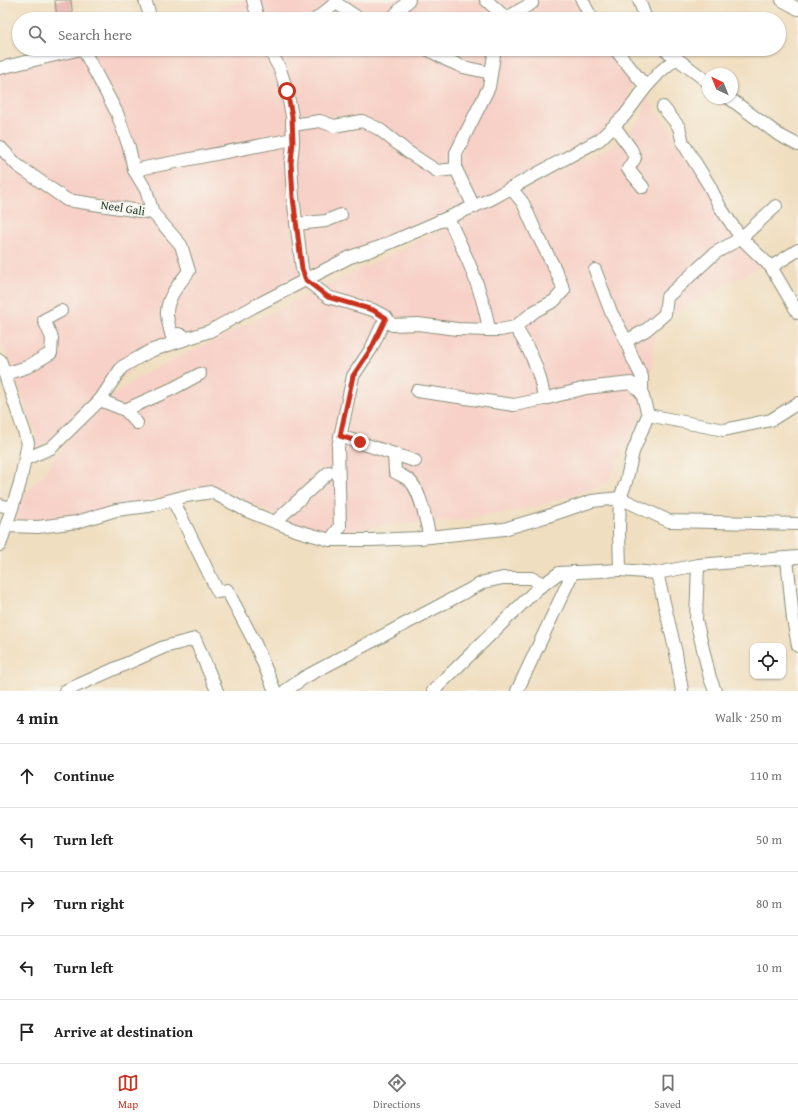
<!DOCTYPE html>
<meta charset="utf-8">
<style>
:root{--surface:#fff;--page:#f2f2f2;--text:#222;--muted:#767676;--line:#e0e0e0;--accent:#c8321e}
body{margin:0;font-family:"Gentium Book Plus",serif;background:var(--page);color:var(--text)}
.controls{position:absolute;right:12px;bottom:12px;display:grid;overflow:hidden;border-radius:8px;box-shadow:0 1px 3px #0004}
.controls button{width:36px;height:36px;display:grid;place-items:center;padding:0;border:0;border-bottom:1px solid var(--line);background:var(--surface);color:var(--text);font:20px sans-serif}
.compass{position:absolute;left:702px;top:68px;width:36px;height:36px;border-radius:50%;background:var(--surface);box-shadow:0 1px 3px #0004;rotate:317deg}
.stop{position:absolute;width:12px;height:12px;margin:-9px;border:3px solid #c8321e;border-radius:50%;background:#fff}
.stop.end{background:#c8321e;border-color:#fff;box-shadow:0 1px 4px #0008}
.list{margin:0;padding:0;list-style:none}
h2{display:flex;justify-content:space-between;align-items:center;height:52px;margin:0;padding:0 16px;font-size:17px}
h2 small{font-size:13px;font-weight:400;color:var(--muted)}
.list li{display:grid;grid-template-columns:26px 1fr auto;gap:12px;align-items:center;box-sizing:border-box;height:64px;padding:0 16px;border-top:1px solid var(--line)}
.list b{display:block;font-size:15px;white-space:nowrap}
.list em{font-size:13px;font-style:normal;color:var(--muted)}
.icon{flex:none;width:22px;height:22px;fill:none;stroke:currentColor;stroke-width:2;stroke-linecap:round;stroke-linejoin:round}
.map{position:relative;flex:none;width:798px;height:691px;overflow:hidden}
.search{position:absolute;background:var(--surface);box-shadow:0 1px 3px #0004;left:12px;right:12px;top:12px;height:44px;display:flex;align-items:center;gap:10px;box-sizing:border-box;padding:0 14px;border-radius:22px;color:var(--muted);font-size:15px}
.sheet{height:372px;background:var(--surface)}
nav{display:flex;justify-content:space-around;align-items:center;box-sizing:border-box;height:56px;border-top:1px solid var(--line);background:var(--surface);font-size:11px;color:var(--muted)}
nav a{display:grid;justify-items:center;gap:2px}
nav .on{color:var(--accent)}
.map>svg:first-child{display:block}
.built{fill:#f7d1c7}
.building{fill:#e5a9a7}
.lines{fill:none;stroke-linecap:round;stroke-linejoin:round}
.minor-casing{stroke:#888e7a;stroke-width:14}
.minor{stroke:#fff;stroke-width:12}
.route{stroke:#c8321e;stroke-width:5}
.labels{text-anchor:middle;stroke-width:3;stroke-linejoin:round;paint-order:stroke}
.street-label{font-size:12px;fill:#1f3d34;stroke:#f7f3e8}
</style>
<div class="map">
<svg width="798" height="691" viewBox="0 0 798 691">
<rect width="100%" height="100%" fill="#f7f3e8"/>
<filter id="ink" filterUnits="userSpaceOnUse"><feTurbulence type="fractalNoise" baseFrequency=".025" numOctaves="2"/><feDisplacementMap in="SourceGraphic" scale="8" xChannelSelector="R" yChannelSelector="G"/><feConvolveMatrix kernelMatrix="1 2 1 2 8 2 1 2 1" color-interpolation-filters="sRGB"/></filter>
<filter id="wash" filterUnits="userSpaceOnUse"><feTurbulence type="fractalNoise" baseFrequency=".012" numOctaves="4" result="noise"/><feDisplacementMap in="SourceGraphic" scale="16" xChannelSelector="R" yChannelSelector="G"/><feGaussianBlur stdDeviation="0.9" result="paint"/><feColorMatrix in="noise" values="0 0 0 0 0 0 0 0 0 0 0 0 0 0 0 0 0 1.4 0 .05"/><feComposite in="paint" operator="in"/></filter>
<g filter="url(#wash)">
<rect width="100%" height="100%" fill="#f0dec0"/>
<g class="built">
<polygon points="252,0 578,0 591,19 176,19"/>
<polygon points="56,49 616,49 633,69 625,115 599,140 532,176 306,289 150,350 88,413 143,375 615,145 642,118 646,97 766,263 655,325 649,401 607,484 532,508 462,520 377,526 319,537 217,486 192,488 83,520 13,526 12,508 44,474 83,419 25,460 28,443 37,436 0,338 0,63"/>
</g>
<g id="blocks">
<polygon class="building" points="55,0 71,0 73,19 57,19"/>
</g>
</g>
<g filter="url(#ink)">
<use href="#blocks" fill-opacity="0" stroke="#888e7a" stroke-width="1"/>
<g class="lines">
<g class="minor-casing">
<g id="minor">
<polyline points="145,0 151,19"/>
<polyline points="253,0 258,19"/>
<polyline points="486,0 505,17 505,19"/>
<polyline points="582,0 592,19"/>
<polyline points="639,0 646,19"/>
<polyline points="782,0 798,9"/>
<polyline points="316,19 336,3 360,19"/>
<polyline points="391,19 409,0"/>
<polyline points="505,19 532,3 531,0"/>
<polyline points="83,49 117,113 129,147 134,170 146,190 153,213"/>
<polyline points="269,49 280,69 287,91 292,116 293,143 291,163 293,197 302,269 306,280 328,297 373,310 386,317 392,325 418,324 457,329 489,330"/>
<polyline points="427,49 447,60 463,67 491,73"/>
<polyline points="615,49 646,87"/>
<polyline points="664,49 708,82"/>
<polyline points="0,68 81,49"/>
<polyline points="729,98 779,135 798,145"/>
<polyline points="663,107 679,127 683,143 709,185 720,207 741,238 776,206"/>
<polyline points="292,125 320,121 334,126 362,121 379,129 408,152 437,171 456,169"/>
<polyline points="614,126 631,149 635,158 628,169 643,187"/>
<path d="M0,147L17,165L67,200L153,213L181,245L189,271C179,284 166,298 167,315C168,322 170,330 172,337L178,334L184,336"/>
<polyline points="134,170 293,139"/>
<polyline points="511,188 523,203 536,232 555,269 564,290 554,301 535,311 515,327"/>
<polyline points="474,207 456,169 456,153 489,87 495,49"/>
<path d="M439,221L449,220C466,255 483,291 489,330H500L515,327C530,349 541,373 544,399L586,388L631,383L642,393L648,415"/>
<polyline points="296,224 326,221 341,215"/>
<polyline points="798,250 771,267 798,313"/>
<polyline points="595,270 611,312 625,338 633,359 642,377 642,393"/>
<polyline points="626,341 646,330 665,314 667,297 715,253 741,238 771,267"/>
<polyline points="0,360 28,443 20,483 0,545"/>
<polyline points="5,374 27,367 51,353 52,338 44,320 61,311"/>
<polyline points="417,391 514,405 544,399"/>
<polyline points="100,400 125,410 137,423"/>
<polyline points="798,403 771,420 724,430 648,415 633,452 626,482 620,498 619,530 620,570 657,573 698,565 798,557"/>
<polyline points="125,410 174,388 200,374"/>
<polyline points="340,436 415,461"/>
<path d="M394,454L395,472C400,475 405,477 409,480C421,490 426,523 430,537"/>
<polyline points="25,459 51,448 100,400 122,367 150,351 210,331 253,307 350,257 380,247 491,199 599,140 625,115 646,87 660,72 676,58"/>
<polyline points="173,500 218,592 227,590 254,641 275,691"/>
<polyline points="0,505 12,508"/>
<polyline points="275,522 329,472"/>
<polyline points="6,526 38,527 77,522 116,510 149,506 186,496 212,492 247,511 295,530 330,540 372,540 420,538 504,529 548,516 592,501 620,498 669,521 798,524"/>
<polyline points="330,540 340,527 338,447 353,376 371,349 386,317"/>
<polyline points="787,558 793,619 798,646"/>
<polyline points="698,565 696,620 710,678 715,691"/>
<polyline points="657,573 676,653 682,691"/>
<polyline points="65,691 164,647 195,639 217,691"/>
<polyline points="285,691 305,677 484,582 503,578 531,578 544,584"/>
<polyline points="433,691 537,589 559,573 620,570"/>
<polyline points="517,691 573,572"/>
</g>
</g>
<use href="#minor" class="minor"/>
</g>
</g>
<g class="lines" filter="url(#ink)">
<polyline class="route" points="287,91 292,116 293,142 291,163 293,197 302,269 306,280 328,297 373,310 386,318 371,349 353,376 340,436 360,442"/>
</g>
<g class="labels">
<g class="street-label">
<text transform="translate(123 208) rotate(9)" y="4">Neel Gali</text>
</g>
</g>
</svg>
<div class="controls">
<button><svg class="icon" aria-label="locate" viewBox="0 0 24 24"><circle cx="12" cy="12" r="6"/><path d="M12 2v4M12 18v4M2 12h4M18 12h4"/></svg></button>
</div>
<svg class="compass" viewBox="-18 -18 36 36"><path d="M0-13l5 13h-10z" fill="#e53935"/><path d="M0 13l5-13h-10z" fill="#767676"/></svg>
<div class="stop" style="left:287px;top:91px"></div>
<div class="stop end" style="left:360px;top:442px"></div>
<div class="search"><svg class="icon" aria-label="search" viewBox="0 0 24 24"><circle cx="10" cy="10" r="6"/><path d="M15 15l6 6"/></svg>Search here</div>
</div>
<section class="sheet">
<h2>4 min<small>Walk · 250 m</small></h2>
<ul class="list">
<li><svg class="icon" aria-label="ahead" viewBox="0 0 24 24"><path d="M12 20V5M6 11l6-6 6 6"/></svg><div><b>Continue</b></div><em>110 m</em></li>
<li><svg class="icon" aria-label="left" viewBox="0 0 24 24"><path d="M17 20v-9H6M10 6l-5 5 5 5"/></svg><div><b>Turn left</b></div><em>50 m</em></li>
<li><svg class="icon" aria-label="right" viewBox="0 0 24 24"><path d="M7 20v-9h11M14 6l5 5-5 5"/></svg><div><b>Turn right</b></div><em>80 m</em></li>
<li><svg class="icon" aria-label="left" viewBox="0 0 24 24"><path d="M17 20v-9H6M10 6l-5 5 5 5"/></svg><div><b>Turn left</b></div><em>10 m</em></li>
<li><svg class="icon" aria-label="arrive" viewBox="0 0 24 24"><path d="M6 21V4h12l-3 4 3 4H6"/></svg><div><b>Arrive at destination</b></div></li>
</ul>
</section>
<nav>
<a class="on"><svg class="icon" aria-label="map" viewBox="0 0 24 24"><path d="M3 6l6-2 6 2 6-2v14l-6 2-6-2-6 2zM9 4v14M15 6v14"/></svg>Map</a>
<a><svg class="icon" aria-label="directions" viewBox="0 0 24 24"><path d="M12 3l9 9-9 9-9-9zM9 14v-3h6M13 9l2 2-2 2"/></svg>Directions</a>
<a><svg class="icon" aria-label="saved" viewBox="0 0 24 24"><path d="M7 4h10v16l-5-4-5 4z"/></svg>Saved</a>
</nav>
